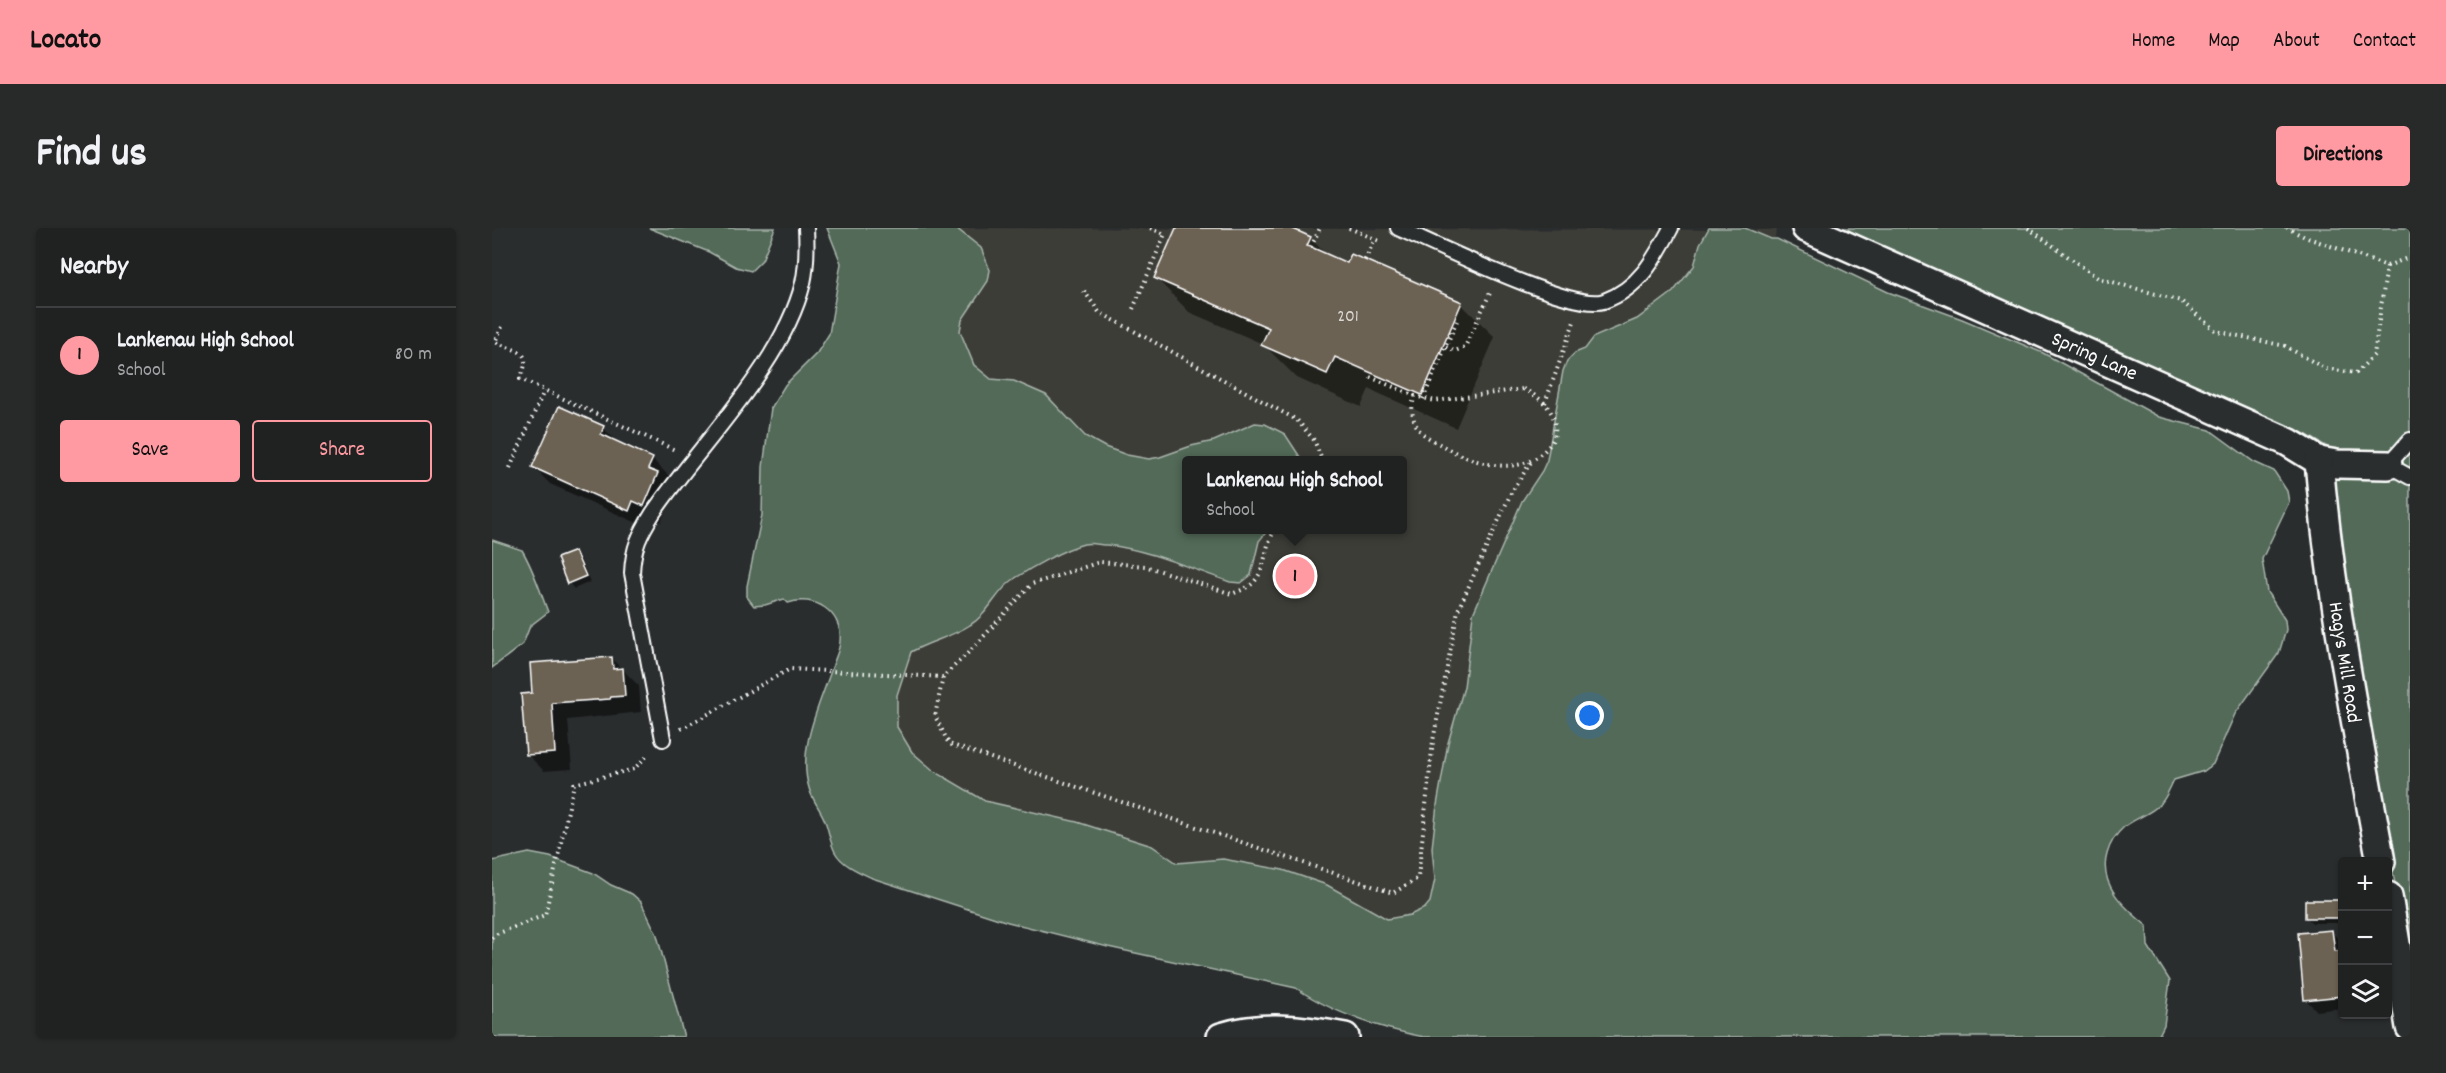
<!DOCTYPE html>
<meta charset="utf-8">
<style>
:root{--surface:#202222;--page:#282a2a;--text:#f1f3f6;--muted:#a2a4a5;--line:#3d3f40;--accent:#ff9aa2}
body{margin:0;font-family:Dekko,sans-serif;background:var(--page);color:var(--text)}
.controls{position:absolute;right:18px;bottom:18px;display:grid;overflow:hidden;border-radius:6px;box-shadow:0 2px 4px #0004}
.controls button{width:54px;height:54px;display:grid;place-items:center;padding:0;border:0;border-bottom:2px solid var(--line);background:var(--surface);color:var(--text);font:30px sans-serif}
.you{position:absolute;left:1098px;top:488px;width:21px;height:21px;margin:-15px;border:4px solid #fff;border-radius:50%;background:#1a73e8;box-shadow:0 0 0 9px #1a73e833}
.badge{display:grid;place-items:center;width:39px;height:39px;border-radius:50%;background:var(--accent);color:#111;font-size:20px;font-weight:700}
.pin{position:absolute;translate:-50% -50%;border:3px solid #fff;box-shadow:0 2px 6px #0006}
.popup{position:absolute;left:690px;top:228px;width:225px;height:78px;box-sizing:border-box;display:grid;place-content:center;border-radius:6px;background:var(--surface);filter:drop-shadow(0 2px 4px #0005);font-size:20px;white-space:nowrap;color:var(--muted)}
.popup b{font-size:22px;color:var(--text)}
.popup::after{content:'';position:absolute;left:50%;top:100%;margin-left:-12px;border:12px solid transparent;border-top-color:var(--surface)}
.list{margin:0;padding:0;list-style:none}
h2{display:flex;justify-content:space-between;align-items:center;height:78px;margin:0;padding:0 24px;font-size:26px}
h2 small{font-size:20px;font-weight:400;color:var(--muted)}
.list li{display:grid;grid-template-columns:39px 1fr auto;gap:18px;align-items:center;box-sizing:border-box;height:96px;padding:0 24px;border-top:2px solid var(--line)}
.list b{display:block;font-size:22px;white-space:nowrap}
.list p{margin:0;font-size:20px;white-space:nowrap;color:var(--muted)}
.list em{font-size:20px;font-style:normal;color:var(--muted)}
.actions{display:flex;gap:12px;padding:18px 24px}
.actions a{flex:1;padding:14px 0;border:2px solid var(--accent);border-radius:6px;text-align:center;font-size:21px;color:var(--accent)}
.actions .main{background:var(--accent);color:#111}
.icon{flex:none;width:33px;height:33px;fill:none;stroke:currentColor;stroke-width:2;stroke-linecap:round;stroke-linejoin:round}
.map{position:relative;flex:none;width:1918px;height:809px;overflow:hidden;border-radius:6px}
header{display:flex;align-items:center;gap:36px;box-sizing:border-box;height:84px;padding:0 30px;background:var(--accent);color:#111}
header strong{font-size:28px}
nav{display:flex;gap:33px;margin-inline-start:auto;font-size:21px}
.intro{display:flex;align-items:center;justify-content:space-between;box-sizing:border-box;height:144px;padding:0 36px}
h1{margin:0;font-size:42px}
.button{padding:15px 27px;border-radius:6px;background:var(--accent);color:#111;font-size:21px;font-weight:700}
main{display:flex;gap:36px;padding:0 36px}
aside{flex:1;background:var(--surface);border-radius:6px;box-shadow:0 2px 4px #0004}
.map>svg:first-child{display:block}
.built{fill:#3e3d39;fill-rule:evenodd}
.green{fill:#536b58;stroke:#a9b5ac;stroke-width:1.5}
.shadow{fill:#0007}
.building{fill:#6c6253;stroke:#fff;stroke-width:1.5}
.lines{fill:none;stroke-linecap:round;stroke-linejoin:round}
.service-casing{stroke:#fff;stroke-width:18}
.minor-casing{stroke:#fff;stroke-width:32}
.path{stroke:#fff;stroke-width:4;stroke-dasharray:1.5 4.5;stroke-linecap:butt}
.service{stroke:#2a2d2e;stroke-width:14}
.minor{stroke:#2a2d2e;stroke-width:27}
.labels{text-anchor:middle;stroke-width:5;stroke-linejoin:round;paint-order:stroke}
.number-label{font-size:18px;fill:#dad8d4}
.street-label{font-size:21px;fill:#fff;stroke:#2a2d2e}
</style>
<header>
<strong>Locato</strong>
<nav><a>Home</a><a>Map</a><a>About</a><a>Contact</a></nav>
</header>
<div class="intro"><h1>Find us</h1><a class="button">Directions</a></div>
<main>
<aside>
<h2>Nearby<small></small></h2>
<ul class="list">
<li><span class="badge">1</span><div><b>Lankenau High School</b><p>School</p></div><em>80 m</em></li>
</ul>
<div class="actions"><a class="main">Save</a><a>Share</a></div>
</aside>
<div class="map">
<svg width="1918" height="809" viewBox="0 0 1918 809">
<rect width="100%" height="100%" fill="#2a2d2e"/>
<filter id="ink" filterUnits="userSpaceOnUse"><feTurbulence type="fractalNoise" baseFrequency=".0167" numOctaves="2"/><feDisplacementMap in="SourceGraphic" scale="12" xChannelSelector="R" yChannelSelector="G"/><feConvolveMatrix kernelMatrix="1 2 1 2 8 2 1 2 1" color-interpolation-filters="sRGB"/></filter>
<g filter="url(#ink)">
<path class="built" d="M419,0L1285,2L1038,769L381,532ZM695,232H911V302H695Z"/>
<g class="green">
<polygon points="157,0 283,0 270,32 259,43 244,39 217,24"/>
<path d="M335,0H464L489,20L498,42L496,53L470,92L468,103L482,137L499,151L522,153L554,167L593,208L613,219L635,227L657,231L668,229L699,218L722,213L763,195L773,196L793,206L810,232H695V302H776L767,313L759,347L749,355L738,354C697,340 658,322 615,317C607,317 600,314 592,316C572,321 540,339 522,351C504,363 497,386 478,397C460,409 438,413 419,424L405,467V499L420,524L442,543L493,573L585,594L660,618L685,635L731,631L791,642L835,657L895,691L918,687L933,680L938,674L943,651L940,620L945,577L956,515L972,459L981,386L1030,273L1050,243L1055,232L1071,143L1075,133L1083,125L1093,121L1102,109L1145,91L1181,64L1202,38L1208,16L1217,0H1253L1279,11H1285L1396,64L1470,91L1551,125L1667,189L1718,202L1762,234L1782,243L1795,263L1797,274L1770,331L1775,364L1793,392L1794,402L1787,425L1743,486L1721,536L1712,543L1682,552C1678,559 1674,571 1668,576C1659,586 1643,590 1632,599C1624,606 1618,615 1615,626C1606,657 1633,680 1655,698L1656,718L1678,753L1672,797L1666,809H932C887,800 842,786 804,760L616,719L516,694L380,650C367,644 350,637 343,624C338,615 337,603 333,593C329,582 320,572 317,560C305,521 328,476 340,440C342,432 348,422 348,413C351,384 322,366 296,375L292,371L273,377L262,378L255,369V358L270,287L271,239L279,180L293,157L325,125L337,106L349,35Z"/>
<polygon points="1344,0 1918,0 1918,745 1840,284 1837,220 1815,207"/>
<path d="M0,312L30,322C42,342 48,363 56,384L38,398L31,416L0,440Z"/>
<polygon points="37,625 58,629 101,645 119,657 140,666 149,674 165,707 192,809 0,809 0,633"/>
</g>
<g class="shadow">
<polygon points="685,0 795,0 818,10 837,29 969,76 1003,109 964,200 877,161 869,179 805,150 771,116 697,84 664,50"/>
<polygon points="111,200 129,217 160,231 177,248 174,255 182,263 169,294 158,288 154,299 58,256 41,239"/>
<polygon points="83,324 88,330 98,354 82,361 77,355 67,331"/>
<polygon points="119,430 147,458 149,484 76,492 80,541 52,543 35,526 42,467"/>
<polygon points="1814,674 1850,674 1850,695 1820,695 1814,689"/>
<polygon points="1840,704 1850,715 1850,780 1825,783 1813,771"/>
</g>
<g class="building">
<polygon points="684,0 799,0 819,9 815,18 819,19 855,35 859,26 970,74 930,167 843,129 835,146 769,117 777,100 662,50"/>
<polygon points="67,178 112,198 109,206 161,230 156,241 166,245 152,278 141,273 137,283 40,239"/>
<polygon points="83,323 94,348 75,356 65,330"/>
<polygon points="120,429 121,441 131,440 133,468 119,469 118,471 60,475 63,525 34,527 29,466 40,465 38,435"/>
<rect x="1813" y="672" width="37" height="18"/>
<polygon points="1840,702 1843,723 1850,722 1850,768 1812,772 1806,705"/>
</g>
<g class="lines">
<g class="service-casing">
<g id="service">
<path d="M906,0C943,16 1080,84 1112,73C1147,61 1163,30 1179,0"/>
<polyline points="1918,212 1896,237 1918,249"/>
<path d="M171,511L140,345C141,319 148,306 161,285C208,216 291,136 311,55C315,37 315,18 314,0"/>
</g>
</g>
<g class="minor-casing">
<g id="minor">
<polyline points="1314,0 1796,214 1827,233 1845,236 1896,237"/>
<path d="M1827,233C1838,367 1865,501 1889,634"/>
<polyline points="1896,668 1918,799"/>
<path d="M729,809C769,796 812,801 853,809"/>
</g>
</g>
<g class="path">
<polyline points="857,0 890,14"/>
<polyline points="1536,0 1606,50 1689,73 1724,103 1793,118 1834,141 1864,145 1882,127 1895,38 1813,9 1795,0"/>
<polyline points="819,19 828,0"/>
<polyline points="873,32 883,11"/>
<polyline points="1895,38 1918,29"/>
<polyline points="592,63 607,84 805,192 822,212 830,232"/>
<polyline points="641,81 673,6 658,0"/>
<path d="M10,99L3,114C28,125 41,122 28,151L183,222"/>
<polyline points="954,119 963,123 973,119 999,63"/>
<polyline points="878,149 923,168"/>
<path d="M1031,161C1046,168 1061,179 1063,197C1064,207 1061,214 1054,221C1027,251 981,235 951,218C944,214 934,209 928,203C920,193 918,180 923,168L943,173Z"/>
<polyline points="931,171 965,93"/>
<polyline points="1053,175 1083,91"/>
<polyline points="18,240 52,163"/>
<path d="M784,302C771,316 776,340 761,355C756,360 747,363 740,366L653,338L608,334L540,356L481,420L451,449L443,488L457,516L901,665L926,650L941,513L966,382L1019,265L1041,231"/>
<polyline points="189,501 298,441 451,449"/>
<polyline points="0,710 5,706 53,687 82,556 142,541 157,526"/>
</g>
<use href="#service" class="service"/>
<use href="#minor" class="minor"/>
</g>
</g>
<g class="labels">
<g class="number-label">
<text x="856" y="93">201</text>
</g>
<g class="street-label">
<text transform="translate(1603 127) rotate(24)" y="7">Spring Lane</text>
<text transform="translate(1854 434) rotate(81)" y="7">Hagys Mill Road</text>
</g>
</g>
</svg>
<div class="controls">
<button>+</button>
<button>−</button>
<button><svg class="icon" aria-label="layers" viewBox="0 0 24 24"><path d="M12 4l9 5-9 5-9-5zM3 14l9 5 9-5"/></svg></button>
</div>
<div class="you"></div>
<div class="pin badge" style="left:803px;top:348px">1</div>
<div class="popup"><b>Lankenau High School</b>School</div>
</div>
</main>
